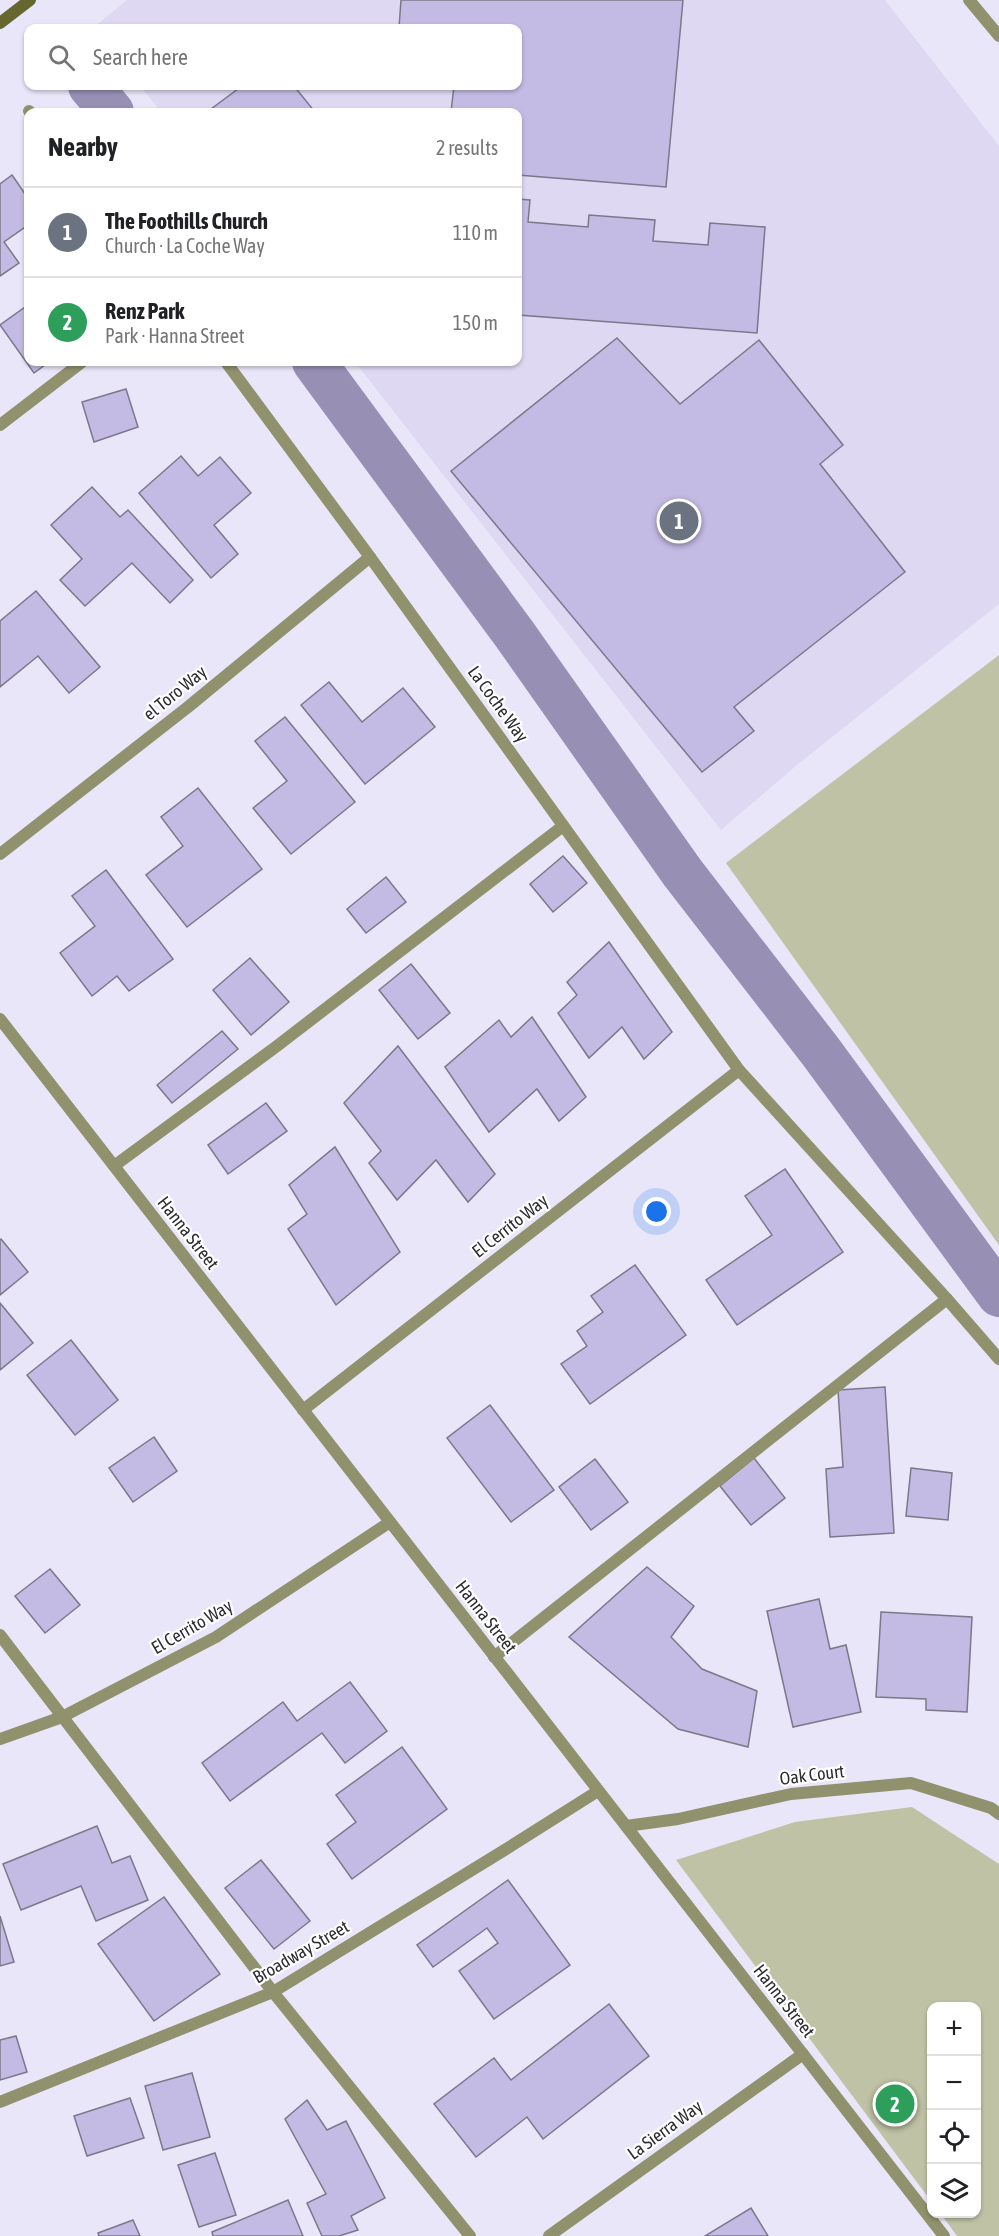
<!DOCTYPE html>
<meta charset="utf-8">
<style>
:root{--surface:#fff;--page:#f2f2f2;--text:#202124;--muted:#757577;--line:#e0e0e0;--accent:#0f766e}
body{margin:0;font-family:"Asap Condensed",sans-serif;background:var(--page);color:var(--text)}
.controls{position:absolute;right:18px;bottom:18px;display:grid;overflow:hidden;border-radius:12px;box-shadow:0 2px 4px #0004}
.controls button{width:54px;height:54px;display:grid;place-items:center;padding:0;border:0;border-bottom:2px solid var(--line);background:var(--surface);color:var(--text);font:30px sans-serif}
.you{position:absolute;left:657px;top:1212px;width:21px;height:21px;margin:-15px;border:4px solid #fff;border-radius:50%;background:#1a73e8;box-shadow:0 0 0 9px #1a73e833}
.badge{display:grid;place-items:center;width:39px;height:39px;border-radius:50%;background:var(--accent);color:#fff;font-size:20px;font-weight:700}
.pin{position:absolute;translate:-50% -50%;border:3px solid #fff;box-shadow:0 2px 6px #0006}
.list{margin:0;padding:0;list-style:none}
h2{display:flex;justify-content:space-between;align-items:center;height:78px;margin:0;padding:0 24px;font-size:26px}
h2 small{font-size:20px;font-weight:400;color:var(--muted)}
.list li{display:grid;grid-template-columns:39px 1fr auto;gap:18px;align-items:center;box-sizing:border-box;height:90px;padding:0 24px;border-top:2px solid var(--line)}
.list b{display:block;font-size:22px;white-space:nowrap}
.list p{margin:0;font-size:20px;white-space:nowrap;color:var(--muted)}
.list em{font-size:20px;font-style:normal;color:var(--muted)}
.icon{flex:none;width:33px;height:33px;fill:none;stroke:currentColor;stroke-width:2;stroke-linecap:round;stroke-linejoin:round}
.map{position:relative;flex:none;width:999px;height:2236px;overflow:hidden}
.search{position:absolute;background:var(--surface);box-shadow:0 2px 4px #0004;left:24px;top:24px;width:498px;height:66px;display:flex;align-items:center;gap:15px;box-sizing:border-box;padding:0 21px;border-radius:12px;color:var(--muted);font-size:22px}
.panel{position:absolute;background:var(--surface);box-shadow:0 2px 4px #0004;left:24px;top:108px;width:498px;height:258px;border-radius:12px}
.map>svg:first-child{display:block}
.built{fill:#ded8f3}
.green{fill:#bfc2a4}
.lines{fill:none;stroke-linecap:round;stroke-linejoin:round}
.canal{stroke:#988fb5;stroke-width:44}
.building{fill:#c4bbe4;stroke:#7c788a;stroke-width:1.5}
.service{stroke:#8f926c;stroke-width:12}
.minor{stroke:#8f926c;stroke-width:12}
.tertiary{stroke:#8f926c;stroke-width:12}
.secondary{stroke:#65672e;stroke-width:12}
.labels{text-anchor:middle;stroke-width:4.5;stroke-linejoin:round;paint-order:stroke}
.street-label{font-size:18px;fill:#2d2c33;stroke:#fff}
</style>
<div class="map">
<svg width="999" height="2236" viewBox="0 0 999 2236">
<rect width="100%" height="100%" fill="#eae6fa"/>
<polygon class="built" points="127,0 885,0 999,146 999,604 797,765 721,830 355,362 518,362 518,112 161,112 140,86 518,86 518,28 95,28 94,27"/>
<g class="green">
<polygon points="999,655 999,1245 726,863"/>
<polygon points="912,1807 999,1864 999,2236 957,2236 941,2214 976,2214 976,2006 932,2006 931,2201 676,1860 795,1822"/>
</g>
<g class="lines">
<g class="canal">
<polyline points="90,86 112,112"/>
<polyline points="314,362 515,635 682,872 821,1052 999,1295"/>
</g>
</g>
<g class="building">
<polygon points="401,0 683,0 666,187 518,175 518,112 451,112 454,86 518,86 518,28 399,28"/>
<polygon points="242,86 294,86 315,112 207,112"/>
<polygon points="12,175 28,198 28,225 4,242 19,263 0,276 0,184"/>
<polygon points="518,199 530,200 528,222 588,227 589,215 655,220 653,241 708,245 710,223 765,227 757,333 518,315"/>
<polygon points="28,305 28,362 49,362 34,373 0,325"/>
<polygon points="617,338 680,404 759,340 843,445 820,464 905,572 734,707 754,731 702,772 451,471"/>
<polygon points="126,389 138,427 94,442 82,402"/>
<polygon points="181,456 198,476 220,457 251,493 214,525 238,554 211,578 139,493"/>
<polygon points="92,487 120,517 128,510 193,580 170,603 132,563 85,606 60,580 82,559 51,525"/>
<polygon points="36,591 100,667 69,693 38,656 0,687 0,621"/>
<polygon points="329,682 362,722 403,688 435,727 365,784 301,705"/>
<polygon points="285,717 355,802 291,854 253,808 287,781 255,741"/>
<polygon points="198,788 262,869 187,927 146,875 183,846 161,817"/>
<polygon points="563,856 587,883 553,912 530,884"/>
<polygon points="106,870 173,959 129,991 117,976 92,996 60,953 95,926 72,896"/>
<polygon points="386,877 406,902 366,933 347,909"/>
<polygon points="609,942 672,1032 644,1059 622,1027 589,1058 558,1013 577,995 567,982"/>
<polygon points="250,958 289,1002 251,1035 213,990"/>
<polygon points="411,964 450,1013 418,1039 379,990"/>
<polygon points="532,1017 586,1097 559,1121 537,1089 489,1132 445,1067 499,1020 511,1037"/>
<polygon points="222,1031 238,1049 172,1103 157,1085"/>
<polygon points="398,1046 495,1174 468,1202 436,1160 397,1200 369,1163 381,1151 344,1103"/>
<polygon points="266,1103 287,1131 228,1174 208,1145"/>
<polygon points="335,1147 400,1252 336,1305 288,1229 307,1214 289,1185"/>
<polygon points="785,1169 843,1252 737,1325 706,1280 772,1235 745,1196"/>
<polygon points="1,1239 28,1272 0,1295 0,1240"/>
<polygon points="635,1265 686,1335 590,1404 561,1364 587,1346 577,1331 603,1312 591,1296"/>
<polygon points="0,1303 33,1343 0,1370"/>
<polygon points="71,1340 118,1400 75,1435 27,1375"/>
<polygon points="885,1387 894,1533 830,1537 826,1469 843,1467 838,1390"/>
<polygon points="490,1405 554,1490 511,1522 447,1438"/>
<polygon points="154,1437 177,1471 133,1502 109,1468"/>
<polygon points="754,1458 785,1498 751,1525 720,1486"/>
<polygon points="595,1459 628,1502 591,1530 559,1487"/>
<polygon points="911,1468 952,1473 948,1520 906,1516"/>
<polygon points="647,1567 694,1606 671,1637 702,1669 757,1691 748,1747 678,1729 569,1637"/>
<polygon points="50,1569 80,1605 45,1633 15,1596"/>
<polygon points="819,1599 830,1649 846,1645 861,1712 793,1727 767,1611"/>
<polygon points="881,1612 972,1617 967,1712 926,1710 926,1699 876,1697"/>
<polygon points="350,1682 387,1731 345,1763 322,1733 230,1801 202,1763 283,1702 297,1721"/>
<polygon points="402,1747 447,1809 352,1879 327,1844 356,1822 336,1795"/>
<polygon points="97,1826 112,1863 130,1856 148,1900 96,1921 81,1886 21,1910 3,1864"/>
<polygon points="261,1860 310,1921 274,1949 225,1888"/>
<polygon points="508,1880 570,1965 494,2019 459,1971 498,1943 487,1928 433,1967 417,1945"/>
<polygon points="164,1897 220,1974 154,2021 98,1944"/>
<polygon points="0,1916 14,1962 0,1966"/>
<polygon points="609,2004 649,2056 543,2139 527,2117 476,2157 434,2104 494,2058 511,2080"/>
<polygon points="16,2036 27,2072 0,2080 0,2040"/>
<polygon points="192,2073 210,2137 163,2150 145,2086"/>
<polygon points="130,2098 144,2138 87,2156 74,2116"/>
<polygon points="307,2100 327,2130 346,2121 385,2198 351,2216 358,2230 339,2236 322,2236 307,2203 326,2194 285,2119"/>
<polygon points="215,2153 236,2215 199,2227 178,2165"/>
<polygon points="288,2200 303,2236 213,2236 212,2232"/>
<polygon points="751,2208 768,2236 705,2236"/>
<polygon points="133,2220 140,2236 99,2236 98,2233"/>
</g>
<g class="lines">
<g class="service">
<polyline points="739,1070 947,1299 999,1359"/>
<polyline points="114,1166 277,1046 563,826"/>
<polyline points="0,1635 273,1992 470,2236"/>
<polyline points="494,1657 947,1299"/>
</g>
<g class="minor">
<polyline points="29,111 30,112"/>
<polyline points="226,362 370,557 739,1070 303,1410"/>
<polyline points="0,425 82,362"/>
<polyline points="0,854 188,707 370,557"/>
<polyline points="0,1019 944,2236"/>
<polyline points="0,1739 62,1717 216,1637 390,1522"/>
<polyline points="626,1826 678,1819 791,1794 911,1783 991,1808 999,1814"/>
<polyline points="0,2102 273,1992 511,1846 598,1791"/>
<polyline points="549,2236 803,2054"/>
</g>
<polyline class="tertiary" points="969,0 999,36"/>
<polyline class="secondary" points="0,23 30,0"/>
</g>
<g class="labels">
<g class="street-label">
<text transform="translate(175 693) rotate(-39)" y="6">el Toro Way</text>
<text transform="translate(498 704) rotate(54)" y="6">La Coche Way</text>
<text transform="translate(510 1226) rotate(-38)" y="6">El Cerrito Way</text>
<text transform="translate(188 1233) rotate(52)" y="6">Hanna Street</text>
<text transform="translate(486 1617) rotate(52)" y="6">Hanna Street</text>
<text transform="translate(192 1627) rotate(-30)" y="6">El Cerrito Way</text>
<text transform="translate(812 1775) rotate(-7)" y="6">Oak Court</text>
<text transform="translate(301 1952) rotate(-30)" y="6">Broadway Street</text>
<text transform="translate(784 2001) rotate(52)" y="6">Hanna Street</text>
<text transform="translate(665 2130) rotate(-36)" y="6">La Sierra Way</text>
</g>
</g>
</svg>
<div class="controls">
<button>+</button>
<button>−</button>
<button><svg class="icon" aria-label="locate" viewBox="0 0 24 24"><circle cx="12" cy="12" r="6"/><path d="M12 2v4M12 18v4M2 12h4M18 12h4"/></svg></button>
<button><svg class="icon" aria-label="layers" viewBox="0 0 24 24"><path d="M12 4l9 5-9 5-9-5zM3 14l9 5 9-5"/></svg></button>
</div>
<div class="you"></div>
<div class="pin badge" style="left:679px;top:521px;background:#6b7280">1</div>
<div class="pin badge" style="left:895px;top:2104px;background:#2e9e5b">2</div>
<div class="search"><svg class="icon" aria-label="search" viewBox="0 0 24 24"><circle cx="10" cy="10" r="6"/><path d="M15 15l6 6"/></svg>Search here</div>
<section class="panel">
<h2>Nearby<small>2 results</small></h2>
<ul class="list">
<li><span class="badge" style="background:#6b7280">1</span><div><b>The Foothills Church</b><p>Church · La Coche Way</p></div><em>110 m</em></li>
<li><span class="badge" style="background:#2e9e5b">2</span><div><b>Renz Park</b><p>Park · Hanna Street</p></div><em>150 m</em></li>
</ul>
</section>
</div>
